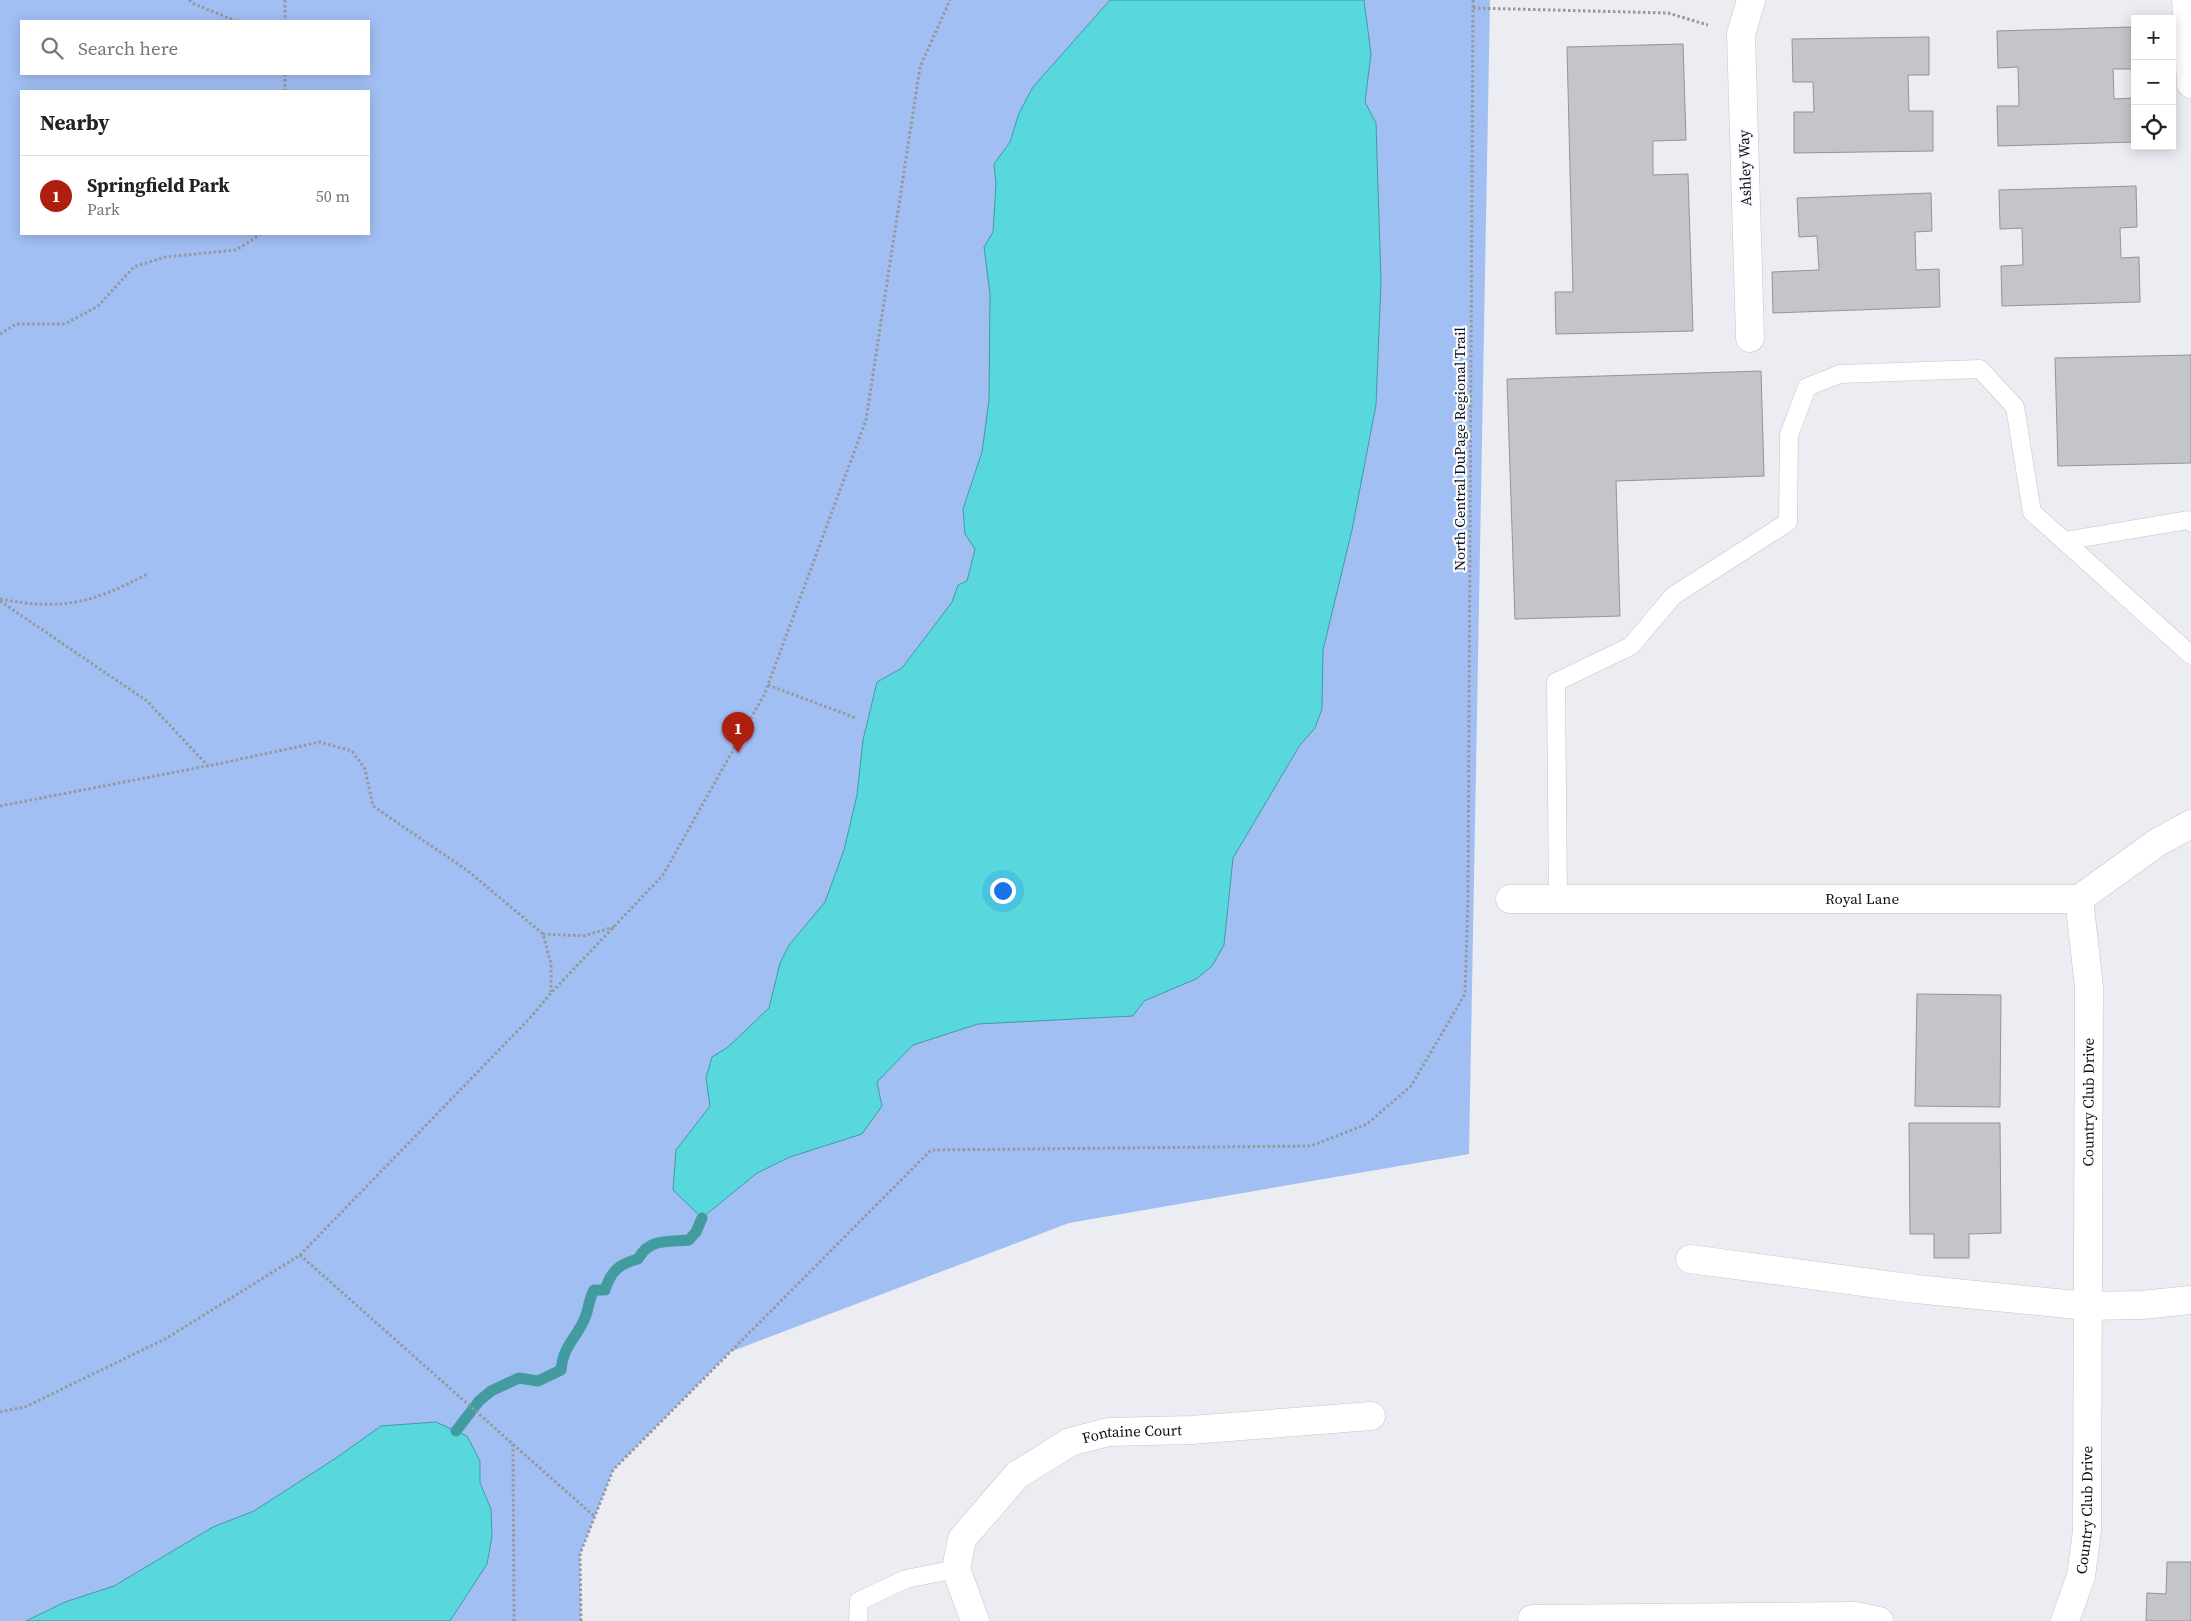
<!DOCTYPE html>
<meta charset="utf-8">
<style>
:root{--surface:#fff;--page:#f2f2f2;--text:#222;--muted:#767676;--line:#e0e0e0;--accent:#ae1f0f}
body{margin:0;font-family:"Source Serif 4",serif;background:var(--page);color:var(--text)}
.controls{position:absolute;right:15px;top:15px;display:grid;overflow:hidden;border-radius:0px;box-shadow:0 2px 12px #0003}
.controls button{width:45px;height:45px;display:grid;place-items:center;padding:0;border:0;border-bottom:1px solid var(--line);background:var(--surface);color:var(--text);font:25px sans-serif}
.you{position:absolute;left:1002px;top:890px;width:18px;height:18px;margin:-12px;border:4px solid #fff;border-radius:50%;background:#1a73e8;box-shadow:0 0 0 8px #1a73e833}
.badge{display:grid;place-items:center;width:32px;height:32px;border-radius:50%;background:var(--accent);color:#fff;font-size:16px;font-weight:700}
.pin{position:absolute;translate:-50% -41px;filter:drop-shadow(0 1px 2px #0008)}
.pin::after{content:'';position:absolute;top:26px;width:18px;height:15px;background:inherit;clip-path:polygon(0 0,100% 0,50% 100%)}
.list{margin:0;padding:0;list-style:none}
h2{display:flex;justify-content:space-between;align-items:center;height:65px;margin:0;padding:0 20px;font-size:21px}
h2 small{font-size:16px;font-weight:400;color:var(--muted)}
.list li{display:grid;grid-template-columns:32px 1fr auto;gap:15px;align-items:center;box-sizing:border-box;height:80px;padding:0 20px;border-top:1px solid var(--line)}
.list b{display:block;font-size:19px;white-space:nowrap}
.list p{margin:0;font-size:16px;white-space:nowrap;color:var(--muted)}
.list em{font-size:16px;font-style:normal;color:var(--muted)}
.icon{flex:none;width:28px;height:28px;fill:none;stroke:currentColor;stroke-width:2;stroke-linecap:round;stroke-linejoin:round}
.map{position:relative;flex:none;width:2191px;height:1621px;overflow:hidden}
.search{position:absolute;background:var(--surface);box-shadow:0 2px 12px #0003;left:20px;top:20px;width:350px;height:55px;display:flex;align-items:center;gap:12px;box-sizing:border-box;padding:0 18px;border-radius:0px;color:var(--muted);font-size:19px}
.panel{position:absolute;background:var(--surface);box-shadow:0 2px 12px #0003;left:20px;top:90px;width:350px;height:145px;border-radius:0px}
.map>svg:first-child{display:block}
.green{fill:#a2bff4;fill-rule:evenodd}
.water{fill:#58d7dc;stroke:#429b9f}
.lines{fill:none;stroke-linecap:round;stroke-linejoin:round}
.stream{stroke:#429b9f;stroke-width:11}
.building{fill:#c3c5ca;stroke:#919499}
.service-casing{stroke:#c2c5ca;stroke-width:19}
.minor-casing{stroke:#c2c5ca;stroke-width:29}
.path{stroke:#96989c;stroke-width:3;stroke-dasharray:2.5 2.5;stroke-linecap:butt}
.service{stroke:#fff;stroke-width:18}
.minor{stroke:#fff;stroke-width:28}
.labels{text-anchor:middle;stroke-width:4.5;stroke-linejoin:round;paint-order:stroke}
.street-label{font-size:15px;fill:#0f1012;stroke:#f8fbff}
</style>
<div class="map">
<svg width="2191" height="1621" viewBox="0 0 2191 1621">
<rect width="100%" height="100%" fill="#ebedf3"/>
<path class="green" d="M0,0H1490L1469,1154L1069,1223L730,1352L613,1470L580,1554L581,1621H0ZM21,21H369V74H21ZM21,91H369V234H21Z"/>
<g class="water">
<polygon points="1110,0 1364,0 1371,54 1365,102 1376,123 1381,282 1376,405 1352,530 1323,650 1322,709 1315,728 1300,745 1233,858 1224,945 1212,966 1196,979 1144,1001 1133,1016 978,1024 913,1045 877,1082 882,1106 862,1134 790,1157 757,1173 702,1218 673,1190 676,1150 710,1106 706,1078 712,1057 728,1047 769,1008 780,963 789,945 825,902 844,850 857,795 863,740 877,682 902,668 952,602 958,585 967,581 975,549 965,534 963,509 982,452 989,400 990,294 984,247 993,232 996,184 994,164 1010,142 1019,113 1033,87"/>
<polygon points="436,1422 467,1436 480,1461 480,1483 491,1509 492,1536 487,1564 450,1621 26,1621 65,1602 114,1586 213,1527 254,1511 336,1458 381,1426"/>
</g>
<g class="lines">
<path class="stream" d="M456,1431L479,1401L491,1391L519,1378L538,1381L561,1370C563,1346 575,1340 584,1320C589,1310 588,1301 594,1290H605C611,1271 619,1264 638,1259C649,1238 668,1242 689,1240L696,1232L702,1218"/>
</g>
<g class="building">
<polygon points="2131,27 2132,69 2113,69 2114,99 2133,98 2134,142 1998,146 1997,106 2019,106 2018,67 1998,68 1997,31"/>
<polygon points="1929,37 1929,75 1908,75 1909,111 1933,111 1933,151 1794,153 1794,112 1814,112 1813,82 1793,82 1792,39"/>
<polygon points="1683,44 1686,140 1653,141 1653,175 1688,174 1693,331 1556,334 1555,292 1573,292 1567,47"/>
<polygon points="2136,186 2137,227 2120,228 2121,258 2139,257 2140,302 2002,306 2001,266 2023,265 2022,228 2000,229 1999,190"/>
<polygon points="1931,193 1932,231 1915,232 1916,270 1939,269 1940,307 1773,313 1772,272 1819,270 1817,236 1799,237 1797,198"/>
<polygon points="2191,355 2191,463 2058,466 2055,358"/>
<polygon points="1761,371 1764,476 1616,481 1620,616 1515,619 1507,379"/>
<polygon points="1917,994 2001,995 2000,1107 1915,1106"/>
<polygon points="1909,1123 2000,1123 2001,1233 1969,1234 1969,1258 1934,1258 1934,1234 1910,1234"/>
<polygon points="2167,1562 2191,1562 2191,1621 2146,1621 2147,1593 2166,1594"/>
</g>
<g class="lines">
<g class="service-casing">
<g id="service">
<polyline points="2064,541 2188,520 2191,522"/>
<polyline points="1558,899 1556,682 1631,646 1673,596 1788,522 1789,435 1807,387 1840,374 1980,369 2015,407 2032,512 2191,655"/>
<polyline points="858,1621 859,1601 906,1579 956,1569"/>
</g>
</g>
<g class="minor-casing">
<g id="minor">
<polyline points="2186,0 2191,84"/>
<polyline points="1750,338 1741,34 1751,0"/>
<path id="s1" d="M1510,899H2079L2158,842L2191,824"/>
<polyline points="1690,1259 1916,1289 2087,1306 2142,1305 2191,1300"/>
<polyline points="1532,1619 1855,1616 1879,1621"/>
<path id="s2" d="M975,1621L956,1569L962,1539L1017,1475L1070,1442L1108,1432L1191,1430L1371,1416"/>
<path id="s3" d="M2065,1621L2081,1576L2087,1531L2089,987L2079,899"/>
</g>
</g>
<g class="path">
<polyline points="189,0 194,4 236,21"/>
<polyline points="285,0 285,21"/>
<polyline points="1473,8 1668,13 1708,25"/>
<polyline points="285,74 285,91"/>
<polyline points="0,334 16,324 65,324 98,306 134,267 165,257 236,250 261,234"/>
<path d="M0,599C63,611 93,603 149,573"/>
<polyline points="0,601 147,701 208,766 320,742 352,751 365,769 373,806 468,871 543,934 551,964 551,992"/>
<polyline points="768,685 856,718"/>
<polyline points="0,806 207,766"/>
<polyline points="543,934 583,936 614,927"/>
<polyline points="300,1255 595,1517"/>
<polyline points="0,1412 25,1407 167,1338 300,1255 530,1018 551,993 663,875 765,693 866,420 920,67 950,0"/>
<polyline points="513,1444 514,1621"/>
<polyline points="581,1621 580,1554 613,1470 931,1150 1311,1146 1367,1124 1411,1086 1465,994 1468,899 1473,0"/>
</g>
<use href="#service" class="service"/>
<use href="#minor" class="minor"/>
</g>
<g class="labels">
<g class="street-label">
<text transform="translate(1745 168) rotate(-92)" y="5">Ashley Way</text>
<text transform="translate(1460 449) rotate(-90)" y="5">North Central DuPage Regional Trail</text>
<text dy="5" stroke="none"><textPath href="#s1" startOffset="352">Royal Lane</textPath></text>
<text dy="5" stroke="none"><textPath href="#s3" startOffset="522">Country Club Drive</textPath></text>
<text dy="5" stroke="none"><textPath href="#s2" startOffset="296">Fontaine Court</textPath></text>
<text dy="5" stroke="none"><textPath href="#s3" startOffset="114">Country Club Drive</textPath></text>
</g>
</g>
</svg>
<div class="controls">
<button>+</button>
<button>−</button>
<button><svg class="icon" aria-label="locate" viewBox="0 0 24 24"><circle cx="12" cy="12" r="6"/><path d="M12 2v4M12 18v4M2 12h4M18 12h4"/></svg></button>
</div>
<div class="you"></div>
<div class="pin badge" style="left:738px;top:753px">1</div>
<div class="search"><svg class="icon" aria-label="search" viewBox="0 0 24 24"><circle cx="10" cy="10" r="6"/><path d="M15 15l6 6"/></svg>Search here</div>
<section class="panel">
<h2>Nearby<small></small></h2>
<ul class="list">
<li><span class="badge">1</span><div><b>Springfield Park</b><p>Park</p></div><em>50 m</em></li>
</ul>
</section>
</div>
